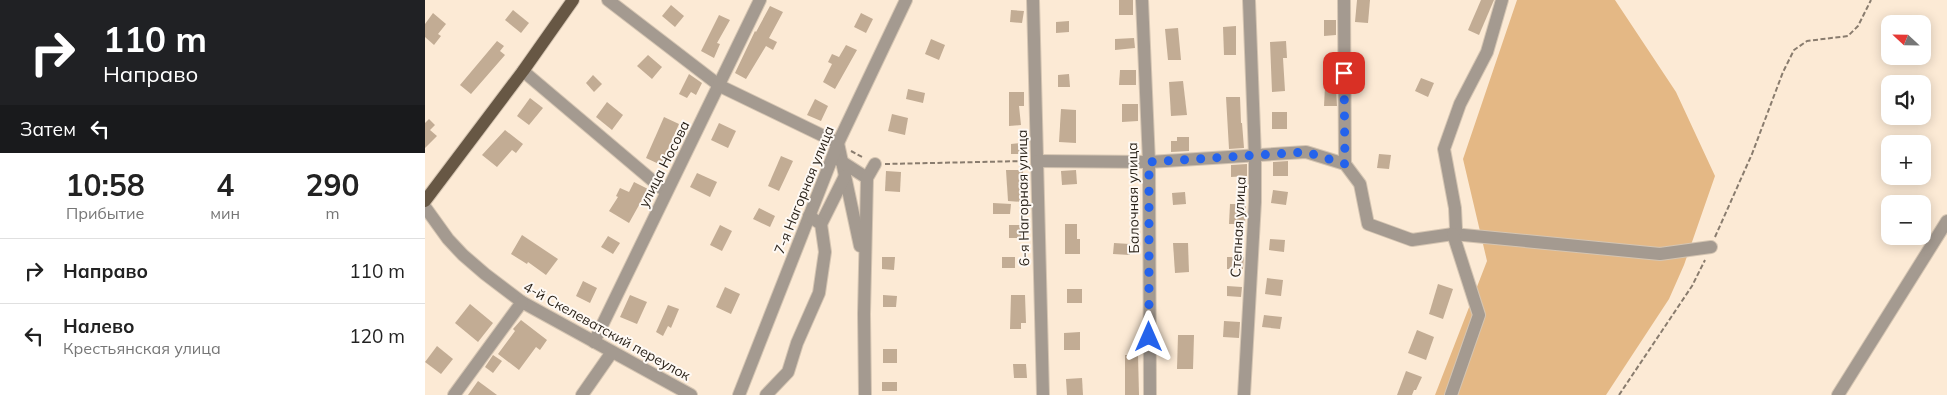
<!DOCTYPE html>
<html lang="ru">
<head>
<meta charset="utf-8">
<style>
  :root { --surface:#fff; --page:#f2f2f2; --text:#222; --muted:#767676; --line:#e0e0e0 }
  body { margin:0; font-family:Mulish,sans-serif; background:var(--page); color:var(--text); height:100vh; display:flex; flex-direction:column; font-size:19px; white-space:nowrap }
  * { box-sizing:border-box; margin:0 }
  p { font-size:16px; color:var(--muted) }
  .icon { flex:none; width:28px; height:28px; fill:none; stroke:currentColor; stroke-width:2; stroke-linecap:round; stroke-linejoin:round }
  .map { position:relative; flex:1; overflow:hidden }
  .side { display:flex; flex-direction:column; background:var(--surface); width:425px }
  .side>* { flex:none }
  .top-card { background:#202124; color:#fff; overflow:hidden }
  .needle { width:32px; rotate:292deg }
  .tools { position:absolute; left:1456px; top:15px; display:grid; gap:10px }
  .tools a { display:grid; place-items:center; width:50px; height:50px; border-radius:10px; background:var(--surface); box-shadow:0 2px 12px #0003; font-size:25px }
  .pin { position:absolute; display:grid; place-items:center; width:42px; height:42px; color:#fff; margin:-21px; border-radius:10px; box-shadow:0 2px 8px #0006 }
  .me { position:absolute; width:55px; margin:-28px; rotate:0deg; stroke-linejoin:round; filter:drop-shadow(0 0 4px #0008) }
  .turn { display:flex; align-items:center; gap:18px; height:105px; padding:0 20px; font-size:22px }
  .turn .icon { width:65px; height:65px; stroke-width:2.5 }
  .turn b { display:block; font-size:35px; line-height:42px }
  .then { display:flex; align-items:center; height:48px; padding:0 20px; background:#0003; gap:10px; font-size:19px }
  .eta { display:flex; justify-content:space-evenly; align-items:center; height:85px; text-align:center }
  .eta b { font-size:30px; font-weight:700; line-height:35px }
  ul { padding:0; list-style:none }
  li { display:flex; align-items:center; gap:15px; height:65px; padding:0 20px; border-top:1px solid var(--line) }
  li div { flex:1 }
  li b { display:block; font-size:19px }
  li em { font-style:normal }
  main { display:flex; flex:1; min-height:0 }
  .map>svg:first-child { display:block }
</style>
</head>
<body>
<main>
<section class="side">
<div class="top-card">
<div class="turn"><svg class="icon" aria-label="right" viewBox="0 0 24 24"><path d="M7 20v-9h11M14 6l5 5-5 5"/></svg><div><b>110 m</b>Направо</div></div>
<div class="then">Затем<svg class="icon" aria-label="left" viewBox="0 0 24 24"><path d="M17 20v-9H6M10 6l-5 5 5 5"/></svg></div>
</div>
<div class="eta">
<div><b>10:58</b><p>Прибытие</p></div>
<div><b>4</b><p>мин</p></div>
<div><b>290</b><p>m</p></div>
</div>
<ul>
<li><svg class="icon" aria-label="right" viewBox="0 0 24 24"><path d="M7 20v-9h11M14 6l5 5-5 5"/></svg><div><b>Направо</b></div><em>110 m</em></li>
<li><svg class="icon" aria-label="left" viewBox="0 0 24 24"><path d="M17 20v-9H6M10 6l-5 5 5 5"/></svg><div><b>Налево</b><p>Крестьянская улица</p></div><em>120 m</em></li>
</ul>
</section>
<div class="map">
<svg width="1522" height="395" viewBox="0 0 1522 395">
  <rect width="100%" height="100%" fill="#fcead5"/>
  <polygon fill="#e4b885" points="1092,0 1190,0 1251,92 1290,176 1259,265 1244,299 1181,395 1010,395 1062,261 1038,159"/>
  <g fill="#c2ac94">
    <rect x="694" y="0" width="14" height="15"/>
    <polygon points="932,0 945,0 943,23 930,22"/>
    <polygon points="1056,0 1069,0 1054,35 1043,30"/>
    <polygon points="246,5 259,16 250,27 237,16"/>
    <polygon points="345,6 358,12 344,38 352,42 348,50 341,46 321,79 310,73 330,31 331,32"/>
    <polygon points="88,10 104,23 96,33 80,20"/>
    <polygon points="586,10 599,11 597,23 585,22"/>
    <polygon points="8,13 21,24 13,34 16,36 9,45 0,37 0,24"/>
    <polygon points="436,13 448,19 441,33 429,27"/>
    <polygon points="294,15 305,20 292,43 295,44 289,58 276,51"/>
    <polygon points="899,20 911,20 911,35 899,36"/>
    <polygon points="644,21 644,32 631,33 631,22"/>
    <polygon points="811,26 811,55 799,55 798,27"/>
    <polygon points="753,28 756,60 743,60 740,29"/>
    <polygon points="709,38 710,48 690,50 690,39"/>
    <polygon points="506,39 520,45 514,60 500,54"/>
    <polygon points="72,41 79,46 75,51 80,55 46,94 35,85"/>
    <polygon points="861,41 862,58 858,58 860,91 847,92 845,42"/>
    <polygon points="421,45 432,50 410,89 398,82 407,64 403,62 407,54 414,57"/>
    <polygon points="223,55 237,67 227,79 212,66"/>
    <polygon points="695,70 711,70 711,85 694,85"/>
    <polygon points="264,74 277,83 271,95 266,92 262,98 254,94"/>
    <polygon points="644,74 645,87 633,87 633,75"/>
    <polygon points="168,75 177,84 169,92 161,83"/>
    <polygon points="996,78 1009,83 1003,97 990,91"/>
    <polygon points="758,81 762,115 746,116 744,82"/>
    <polygon points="900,86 911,87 912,106 899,106"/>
    <polygon points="483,89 500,93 498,103 481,99"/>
    <polygon points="584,92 599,92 599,106 594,106 596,125 584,126"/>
    <polygon points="801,97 815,97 816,123 817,123 819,148 804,149"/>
    <polygon points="105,98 118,108 104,125 92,116"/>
    <polygon points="390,99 403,106 396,121 382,115"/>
    <polygon points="182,102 198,115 187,130 171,117"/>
    <polygon points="697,104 713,104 713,121 697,122"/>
    <polygon points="636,109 651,110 651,143 634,142"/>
    <rect x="847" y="112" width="15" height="17"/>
    <polygon points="467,114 483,118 480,135 463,131"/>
    <polygon points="239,117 254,124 236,165 221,158"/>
    <polygon points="4,119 10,125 5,130 12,136 0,148 0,123"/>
    <polygon points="294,123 311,131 303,148 286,140"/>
    <polygon points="80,130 98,144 91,153 87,150 72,167 57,155"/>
    <polygon points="752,137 764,137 764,151 746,152 746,141 752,141"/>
    <polygon points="597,143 598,154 586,154 586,144"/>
    <polygon points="954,154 966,155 964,169 952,168"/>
    <polygon points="356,156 368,161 354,191 343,186"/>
    <polygon points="863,161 863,176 848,176 848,162"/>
    <polygon points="822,164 822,176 806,177 806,165"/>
    <polygon points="581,170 598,170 599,202 583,201"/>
    <polygon points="651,170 652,184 637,185 636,171"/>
    <polygon points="461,171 476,172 475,192 460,191"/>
    <polygon points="272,173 292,182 285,197 265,187"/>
    <polygon points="209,182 223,189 204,223 184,211 193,197 191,196 195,188 204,192"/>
    <polygon points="848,190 863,192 861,205 846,203"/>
    <polygon points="760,192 761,204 748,205 747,193"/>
    <polygon points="568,203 586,204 585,214 568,214"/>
    <polygon points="805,204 821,204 820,224 804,224"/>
    <polygon points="334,208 350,216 345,227 328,219"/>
    <polygon points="640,224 652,224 652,239 655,239 655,254 640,254"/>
    <polygon points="295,225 307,231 297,251 285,245"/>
    <rect x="584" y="225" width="13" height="13"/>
    <polygon points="97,235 133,259 121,275 103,262 102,264 86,254"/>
    <polygon points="183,236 195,243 188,254 176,247"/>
    <polygon points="845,239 860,240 859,252 844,250"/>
    <polygon points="689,243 705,244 705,255 688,254"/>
    <polygon points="748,243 763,243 764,272 750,273"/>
    <polygon points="457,257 470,257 469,270 457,269"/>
    <rect x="577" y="257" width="13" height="11"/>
    <polygon points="802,257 819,257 818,269 802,269"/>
    <polygon points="842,278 858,280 856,296 840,294"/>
    <polygon points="158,281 172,288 165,303 151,296"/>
    <polygon points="1013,284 1028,289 1018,319 1004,314"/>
    <polygon points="802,286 817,287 816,297 802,296"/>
    <polygon points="300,287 315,294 306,314 291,307"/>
    <rect x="642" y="289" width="15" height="14"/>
    <polygon points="205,295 222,302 212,324 195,317"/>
    <polygon points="458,295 472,296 471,307 458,307"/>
    <polygon points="586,295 600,295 601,323 596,323 596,329 585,329"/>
    <polygon points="45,304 68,323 53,342 30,323"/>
    <polygon points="243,305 254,309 246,328 243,326 238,336 231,332"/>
    <polygon points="839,315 857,317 855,329 837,327"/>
    <polygon points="96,320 122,340 115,350 111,347 94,370 73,354 90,331 88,329"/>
    <polygon points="799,321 815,322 814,338 798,337"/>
    <polygon points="992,330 1009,337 1001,360 983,353"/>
    <polygon points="655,332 655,350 639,350 639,333"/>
    <polygon points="753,335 769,335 768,369 752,369"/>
    <polygon points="12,346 28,359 16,374 0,362"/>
    <rect x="458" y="349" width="14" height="14"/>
    <polygon points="68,355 77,361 68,373 60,367"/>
    <polygon points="700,355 713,355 714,395 700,395"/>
    <polygon points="588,364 601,364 602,378 589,378"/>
    <polygon points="981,371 997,377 991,390 989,390 987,395 972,395"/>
    <polygon points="657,378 658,395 642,395 641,379"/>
    <polygon points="53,381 72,395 43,395"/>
    <rect x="457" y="382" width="15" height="9"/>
  </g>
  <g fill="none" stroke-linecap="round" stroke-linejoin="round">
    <defs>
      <g id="minor">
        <polyline points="183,0 295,86 413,143"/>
        <polyline points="608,0 618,395"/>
        <polyline points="717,0 724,162 725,395"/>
        <polyline points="919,0 920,164"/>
        <polyline points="98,71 241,192"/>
        <polyline points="413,143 435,246"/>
        <polyline points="414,160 442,178"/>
        <polyline points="612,161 724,162 881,152 920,164 935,184 943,224 987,240 1028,234 1235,254 1286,247"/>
        <polyline points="0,207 23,239 38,255 60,274 97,302 266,395"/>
        <polyline points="396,224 420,176"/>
        <polyline points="1028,234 1031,229 1030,208 1019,149 1035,104 1062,52 1077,0"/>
        <polyline points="169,342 335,0"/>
        <polyline points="29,395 97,302"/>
        <polyline points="157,395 187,352"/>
        <polyline points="314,395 413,143 481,0"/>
        <polyline points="341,395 363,372 372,343 394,293 400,252 396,224 384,216"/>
        <polyline points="440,395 439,314 442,178 450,164"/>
        <polyline points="819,395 830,202 830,156 824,0"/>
        <polyline points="1026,395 1054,315 1028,234"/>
        <polyline points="1413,395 1522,221"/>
      </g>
      <polyline id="major" points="0,201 98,71 148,0"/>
    </defs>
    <use href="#minor" stroke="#d5c5b2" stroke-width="14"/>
    <use href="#major" stroke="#d5c5b2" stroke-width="14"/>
    <g stroke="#897c6e" stroke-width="2" stroke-dasharray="5 2.5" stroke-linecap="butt">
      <polyline points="426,151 439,158"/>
      <polyline points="460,164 600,161"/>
      <polyline points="1290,237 1327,154 1358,72 1369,50 1382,41 1423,36 1433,26 1446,0"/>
      <polyline points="1194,395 1267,286 1280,260"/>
    </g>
    <use href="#minor" stroke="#a49a90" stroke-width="12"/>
    <use href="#major" stroke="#675744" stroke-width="12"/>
  </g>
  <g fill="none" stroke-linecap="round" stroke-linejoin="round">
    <polyline stroke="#2563eb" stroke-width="9" stroke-dasharray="0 16.2" points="724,337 724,162 881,152 920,164 919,73"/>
  </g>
  <g text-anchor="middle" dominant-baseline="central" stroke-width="4" stroke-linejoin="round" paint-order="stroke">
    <g font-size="14" fill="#261e15" stroke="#fef9f4">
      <text transform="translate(239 164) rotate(-63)">улица Носова</text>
      <text transform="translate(379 190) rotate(-68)">7-я Нагорная улица</text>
      <text transform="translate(598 198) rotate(-91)">6-я Нагорная улица</text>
      <text transform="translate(708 198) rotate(-91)">Балочная улица</text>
      <text transform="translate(813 227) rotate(-87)">Степная улица</text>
      <text transform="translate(182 331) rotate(29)">4-й Скелеватский переулок</text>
    </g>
  </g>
</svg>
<div class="tools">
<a><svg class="needle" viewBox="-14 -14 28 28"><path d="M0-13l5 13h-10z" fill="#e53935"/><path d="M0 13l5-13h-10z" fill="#767676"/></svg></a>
<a><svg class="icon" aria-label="sound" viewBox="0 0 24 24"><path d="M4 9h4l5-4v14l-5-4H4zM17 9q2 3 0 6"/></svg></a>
<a>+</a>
<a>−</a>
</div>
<div class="pin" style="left:919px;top:73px;background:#d93025"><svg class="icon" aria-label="arrive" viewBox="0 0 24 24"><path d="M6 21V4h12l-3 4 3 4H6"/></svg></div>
<svg class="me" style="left:724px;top:337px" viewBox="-20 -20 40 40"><path d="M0-17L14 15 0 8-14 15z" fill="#2563eb" stroke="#fff" stroke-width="4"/></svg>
</div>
</main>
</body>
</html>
